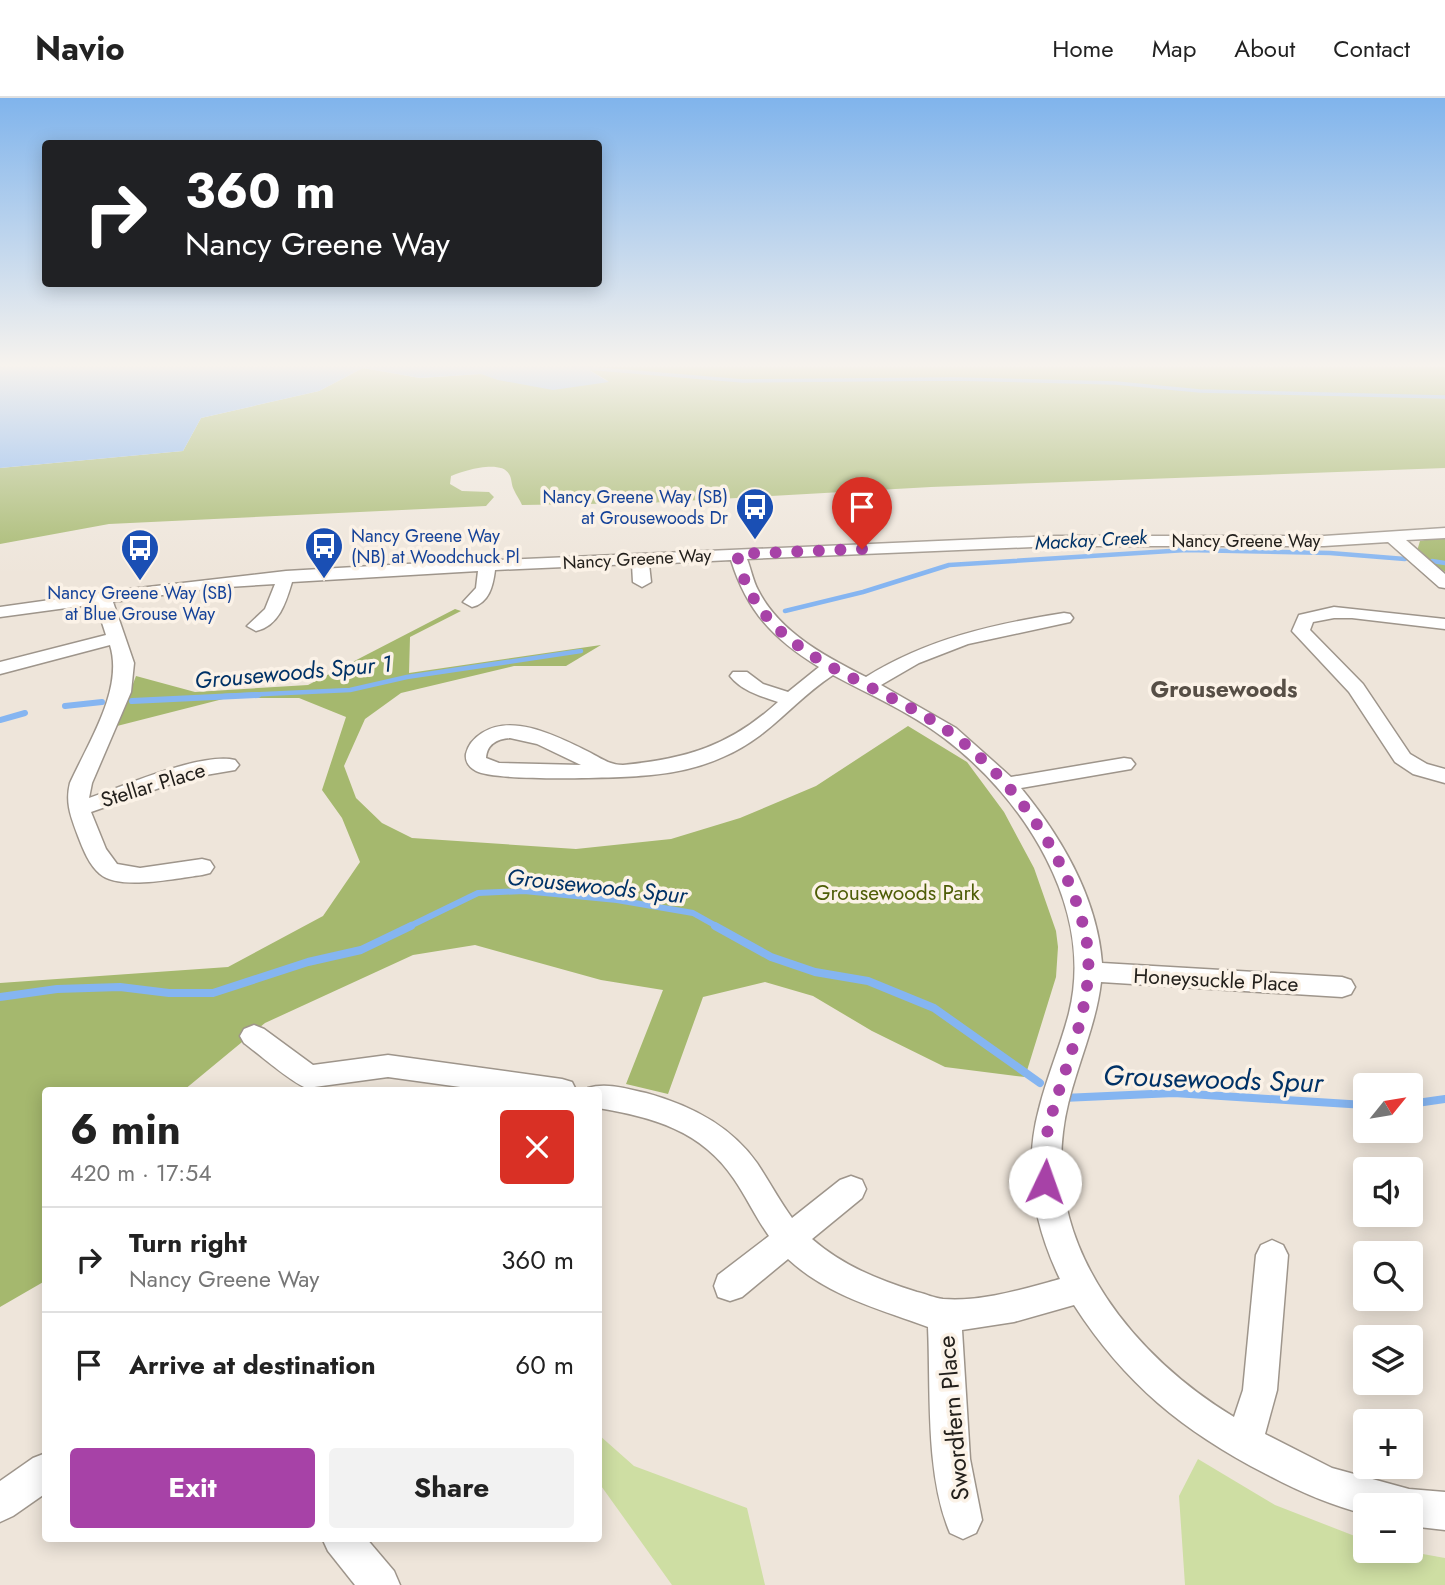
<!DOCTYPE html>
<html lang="en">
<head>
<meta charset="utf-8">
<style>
  :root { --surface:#fff; --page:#f2f2f2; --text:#222; --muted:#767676; --line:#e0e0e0; --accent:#a742a7 }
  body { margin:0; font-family:Jost,sans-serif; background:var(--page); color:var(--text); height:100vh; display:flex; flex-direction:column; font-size:26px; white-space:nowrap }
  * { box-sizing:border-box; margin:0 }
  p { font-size:23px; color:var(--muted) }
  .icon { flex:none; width:38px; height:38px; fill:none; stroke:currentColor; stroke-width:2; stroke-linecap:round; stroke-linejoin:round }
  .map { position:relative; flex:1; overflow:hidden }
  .details { position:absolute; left:42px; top:989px; width:560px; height:455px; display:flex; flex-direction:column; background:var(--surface); border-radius:7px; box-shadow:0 4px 18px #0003 }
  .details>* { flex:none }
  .hud { position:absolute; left:42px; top:42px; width:560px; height:147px; border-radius:7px; box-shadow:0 4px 18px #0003; background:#202124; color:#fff; overflow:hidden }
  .needle { width:46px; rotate:60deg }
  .controls { position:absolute; left:1353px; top:975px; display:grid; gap:14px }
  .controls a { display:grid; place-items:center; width:70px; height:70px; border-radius:7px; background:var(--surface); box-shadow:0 4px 18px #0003; font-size:35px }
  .pin { position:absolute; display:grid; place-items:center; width:60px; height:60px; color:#fff; margin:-72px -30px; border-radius:50% 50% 50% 0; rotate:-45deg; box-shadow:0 0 7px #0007 }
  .pin .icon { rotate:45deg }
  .me { position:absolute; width:77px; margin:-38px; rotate:3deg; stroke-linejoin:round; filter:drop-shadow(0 0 5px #0008) }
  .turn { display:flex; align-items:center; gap:24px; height:147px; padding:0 28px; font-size:32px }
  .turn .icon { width:91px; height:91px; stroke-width:2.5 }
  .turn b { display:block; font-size:49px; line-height:60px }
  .round { display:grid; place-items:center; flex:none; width:74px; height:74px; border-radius:7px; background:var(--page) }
  .summary { display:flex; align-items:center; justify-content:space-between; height:119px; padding:0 28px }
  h1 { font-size:42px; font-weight:700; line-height:52px }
  .action { display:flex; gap:14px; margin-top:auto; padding:14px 28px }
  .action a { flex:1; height:80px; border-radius:7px; background:var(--accent); color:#fff; font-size:28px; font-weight:700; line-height:80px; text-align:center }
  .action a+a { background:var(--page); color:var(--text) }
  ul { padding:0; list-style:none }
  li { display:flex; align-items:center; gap:21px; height:105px; padding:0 28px; border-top:2px solid var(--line) }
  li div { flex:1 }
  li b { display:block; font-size:26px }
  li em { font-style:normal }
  header { display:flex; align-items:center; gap:42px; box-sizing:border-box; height:98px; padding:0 35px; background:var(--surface); border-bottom:2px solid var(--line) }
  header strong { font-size:33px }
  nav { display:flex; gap:38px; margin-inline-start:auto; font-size:24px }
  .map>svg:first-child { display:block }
</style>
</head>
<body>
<header>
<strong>Navio</strong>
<nav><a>Home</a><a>Map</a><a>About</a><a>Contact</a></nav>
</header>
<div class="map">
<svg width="1445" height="1487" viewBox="0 0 1445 1487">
  <rect width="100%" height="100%" fill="#eee5da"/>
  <g fill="#cedea3">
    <polygon points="599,1337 634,1368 747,1410 765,1487 672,1487 599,1385"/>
    <polygon points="1198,1361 1275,1407 1365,1442 1365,1452 1406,1453 1445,1460 1445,1487 1185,1487 1179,1398"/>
  </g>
  <g fill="#a5b86e">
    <path d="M 584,269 L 1445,269 L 1445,370 L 931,389 L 646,405 L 522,407 C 520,402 516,397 514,392 C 511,387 512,380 509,376 C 501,361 462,373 451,378 L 450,386 L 462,393 L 489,394 L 494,399 L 486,408 L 109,426 L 0,446 L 0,370 L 183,353 L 201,320 L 319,293 L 363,270 L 420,280 L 481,276 L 608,283 Z"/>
    <polygon points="1445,438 1445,474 1417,453 1420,443"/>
    <polygon points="455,511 461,513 410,539 409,575 601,547 566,568 514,568 401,595 365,621 344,668 356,700 382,725 412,740 576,751 671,741 740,720 816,688 908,628 967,664 1004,714 1034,770 1056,833 1058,849 1056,879 1025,979 945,969 872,933 813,898 765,884 703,899 668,996 626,986 663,892 601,882 475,847 413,857 265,925 184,992 46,992 45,1183 0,1209 0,885 228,869 323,818 360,764 342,720 322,692 346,619 299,600 227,600 117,628 136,578 195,594 308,587"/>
  </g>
  <polygon fill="#85b5f1" points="0,269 584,269 609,284 553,292 498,282 481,276 420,280 363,270 319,293 201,320 183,353 0,370"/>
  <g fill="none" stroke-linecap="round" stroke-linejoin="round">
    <polyline stroke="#85b5f1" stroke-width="3.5" points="574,269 743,283 954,281 1116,285 1200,293 1445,299"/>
    <g stroke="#85b5f1" stroke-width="4.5">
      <polyline points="1432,463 1445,465"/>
      <polyline points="785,513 863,494 949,467 1186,452 1330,455 1405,461"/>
      <polyline points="224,598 350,592 407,579 581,553"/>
    </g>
    <g stroke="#85b5f1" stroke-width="6">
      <polyline points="132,603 258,597"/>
      <polyline points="65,608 102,604"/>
      <polyline points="0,622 25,615"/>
      <polyline points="408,829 478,795 524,793 617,802 693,815 718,829"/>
    </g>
    <g stroke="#85b5f1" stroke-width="8">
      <polyline points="715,828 771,859 815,874 868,883 934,910 1040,985"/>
      <polyline points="0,899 57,891 120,889 169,895 213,895 308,864 361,852 411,828"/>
      <polyline points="1063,1000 1174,995 1365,1007"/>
      <polyline points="1410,1006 1445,1001"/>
    </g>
    <defs>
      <g id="minor">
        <path d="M 1445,430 L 1445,440 L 1406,442 L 1445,476 L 1445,490 L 1439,489 L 1388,444 L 1324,448 L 1055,448 L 747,461 C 751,471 753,483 758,492 C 779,534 826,559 866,579 C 927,541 994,526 1064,515 L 1070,516 L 1073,520 L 1070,524 L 968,546 L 919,565 L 881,587 L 956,630 L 1011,679 L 1124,660 L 1131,661 L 1135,666 L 1131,671 L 1021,690 C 1062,740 1097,800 1102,865 L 1342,879 L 1351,882 L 1355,889 L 1351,896 L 1342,899 L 1101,884 C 1095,936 1069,982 1063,1034 C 1048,1154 1136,1260 1234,1319 L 1243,1292 L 1256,1157 L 1261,1147 L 1272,1142 L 1283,1147 L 1288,1157 L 1277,1292 L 1265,1336 L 1332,1370 L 1409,1391 L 1445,1394 L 1445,1432 L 1410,1428 L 1410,1407 L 1365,1407 L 1365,1416 C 1329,1407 1298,1393 1266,1376 C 1183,1333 1125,1286 1074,1207 L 1014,1224 L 962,1232 L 970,1361 L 982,1422 L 976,1435 L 963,1441 L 950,1435 C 925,1376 931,1293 928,1229 C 879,1211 828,1198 788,1161 L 742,1199 L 730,1203 L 718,1199 L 714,1188 L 718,1177 L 769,1138 C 756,1120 747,1100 734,1081 C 702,1033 653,1019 598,1010 L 598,992 L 587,992 L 588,990 C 606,984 628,991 646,995 C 690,1007 730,1027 757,1065 C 769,1083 779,1102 792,1120 L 840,1082 L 851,1078 L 862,1082 L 866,1091 L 862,1100 L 812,1141 C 843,1168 879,1182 917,1194 C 926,1196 934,1200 943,1201 C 982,1204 1023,1191 1060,1181 C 1034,1127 1023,1070 1039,1011 C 1047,978 1061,947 1069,915 C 1095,811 1025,701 944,640 C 910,614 870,597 833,577 C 792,604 771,638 723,659 C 701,669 675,675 651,677 C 623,680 496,684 476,673 C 469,669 465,664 466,656 C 468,647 474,640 482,635 C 513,615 558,639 587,653 C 599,659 609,667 623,667 C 686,661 730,648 778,604 C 760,598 742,593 730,578 L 733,574 L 747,574 L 763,586 L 788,594 L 819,569 C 773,541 747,513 731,462 L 649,466 L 651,484 L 642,489 L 633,484 L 632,466 L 495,472 C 493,488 489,505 472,509 L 463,504 L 476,490 L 478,473 L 292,484 C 286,504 279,528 256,533 L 247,528 L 265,511 L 275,486 L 212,490 L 113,504 L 134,565 L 131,594 L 92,685 L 89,700 C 124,688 201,654 235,662 L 239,667 L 235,672 L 188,680 L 91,714 L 106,751 L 117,766 L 140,770 L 202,761 L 210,763 L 214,769 L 210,775 L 202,777 C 178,780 119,793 100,776 C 89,767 83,751 78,738 C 71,719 65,705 70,685 C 88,645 124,591 110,547 L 0,576 L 0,564 L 106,537 L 96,506 L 0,519 L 0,509 L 100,495 L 107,492 L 113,493 L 286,473 L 407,466 L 1055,438 L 1324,438 ZM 510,640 L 537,646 L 581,667 L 499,665 L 486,660 C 487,646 497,641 510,640 Z"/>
        <polygon points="1334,509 1445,521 1445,531 1352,520 1334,520 1313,524 1310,532 1363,586 1410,656 1427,666 1445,671 1445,685 1413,676 1395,664 1349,594 1292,533 1299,517"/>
        <path d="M 254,927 L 264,931 L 313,967 L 388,957 L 562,981 L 572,984 L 576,992 L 482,992 L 388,979 L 307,990 C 293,986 259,956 244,945 L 240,938 L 244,931 Z"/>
        <polygon points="46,1355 46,1395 13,1418 0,1424 0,1383 33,1360"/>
        <polygon points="322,1440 366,1440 394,1473 400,1487 355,1487 328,1453"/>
      </g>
    </defs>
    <use href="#minor" stroke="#9e958b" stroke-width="3"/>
    <use href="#minor" fill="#fff" fill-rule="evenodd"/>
  </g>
  <linearGradient id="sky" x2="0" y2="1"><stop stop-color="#80b4ec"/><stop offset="0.56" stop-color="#f7f3ee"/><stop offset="1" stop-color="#f7f3ee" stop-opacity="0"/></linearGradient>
  <rect width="1445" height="477" fill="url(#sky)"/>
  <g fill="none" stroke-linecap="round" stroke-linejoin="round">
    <path stroke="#a742a7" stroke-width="12" stroke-dasharray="0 21.6" d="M 862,451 L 737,456 C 757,560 873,579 948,633 C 1012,679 1071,761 1086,840 C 1098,901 1062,972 1048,1031 C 1044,1047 1046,1067 1045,1084"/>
  </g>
  <defs>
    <symbol id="bus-pin" viewBox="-11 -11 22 30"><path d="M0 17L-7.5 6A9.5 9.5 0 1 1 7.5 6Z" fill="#1a4fb4" stroke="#fbf2e7"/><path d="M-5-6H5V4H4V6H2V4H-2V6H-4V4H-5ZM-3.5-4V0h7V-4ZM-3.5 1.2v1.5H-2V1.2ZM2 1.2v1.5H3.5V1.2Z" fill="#fff"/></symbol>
  </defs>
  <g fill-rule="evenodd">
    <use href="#bus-pin" x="733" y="387" width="44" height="60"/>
    <use href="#bus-pin" x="302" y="426" width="44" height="60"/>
    <use href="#bus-pin" x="118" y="428" width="44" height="60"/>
  </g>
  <g text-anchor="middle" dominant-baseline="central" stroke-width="7" stroke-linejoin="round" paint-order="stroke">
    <g font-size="18" fill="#164399" stroke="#fbf2e7" text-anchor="end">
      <text x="728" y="399">Nancy Greene Way (SB)<tspan x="728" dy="21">at Grousewoods Dr</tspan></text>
      <text x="351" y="438" text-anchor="start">Nancy Greene Way<tspan x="351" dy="21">(NB) at Woodchuck Pl</tspan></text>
      <text x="140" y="495" text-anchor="middle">Nancy Greene Way (SB)<tspan x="140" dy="21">at Blue Grouse Way</tspan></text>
    </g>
    <g font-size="18" fill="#23201c" stroke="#fbf2e7">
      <text x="1246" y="443">Nancy Greene Way</text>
      <text transform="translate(637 461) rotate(-3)">Nancy Greene Way</text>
    </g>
    <g font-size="19" font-style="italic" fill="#003267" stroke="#fbf2e7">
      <text transform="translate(1091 442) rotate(-3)">Mackay Creek</text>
    </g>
    <g font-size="21" fill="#23201c" stroke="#fbf2e7">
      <text transform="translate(153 687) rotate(-17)">Stellar Place</text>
      <text transform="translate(1216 882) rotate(3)">Honeysuckle Place</text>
    </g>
    <g font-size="21" fill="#4e5d07" stroke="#fbf2e7">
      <text x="897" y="795">Grousewoods Park</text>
    </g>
    <g font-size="23" font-style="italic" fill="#003267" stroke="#fbf2e7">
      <text transform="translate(293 574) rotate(-5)">Grousewoods Spur 1</text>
      <text transform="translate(597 788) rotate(6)">Grousewoods Spur</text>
    </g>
    <g font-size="23" font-weight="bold" fill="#574f46" stroke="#fbf2e7">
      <text x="1224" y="591">Grousewoods</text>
    </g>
    <g font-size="24" fill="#23201c" stroke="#fbf2e7">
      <text transform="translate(953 1320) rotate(-95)">Swordfern Place</text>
    </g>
    <g font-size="28" font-style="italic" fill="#003267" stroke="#fbf2e7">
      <text transform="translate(1213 981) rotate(2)">Grousewoods Spur</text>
    </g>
  </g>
</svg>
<div class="controls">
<a><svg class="needle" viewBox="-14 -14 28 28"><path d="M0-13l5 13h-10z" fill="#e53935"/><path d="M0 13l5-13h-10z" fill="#767676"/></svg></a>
<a><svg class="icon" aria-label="sound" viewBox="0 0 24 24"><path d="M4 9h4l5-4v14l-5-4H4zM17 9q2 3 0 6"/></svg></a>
<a><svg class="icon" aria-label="search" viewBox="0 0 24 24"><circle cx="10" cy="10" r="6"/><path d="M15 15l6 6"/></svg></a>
<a><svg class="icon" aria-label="layers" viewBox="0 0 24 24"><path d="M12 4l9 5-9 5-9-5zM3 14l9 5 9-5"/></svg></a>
<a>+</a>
<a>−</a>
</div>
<div class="pin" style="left:862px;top:451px;background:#d93025"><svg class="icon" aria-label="arrive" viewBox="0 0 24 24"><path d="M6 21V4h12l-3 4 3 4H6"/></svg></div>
<svg class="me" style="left:1045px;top:1084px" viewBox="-20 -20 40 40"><circle r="19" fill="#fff"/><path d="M0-13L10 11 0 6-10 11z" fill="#a742a7"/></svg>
<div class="hud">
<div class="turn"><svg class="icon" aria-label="right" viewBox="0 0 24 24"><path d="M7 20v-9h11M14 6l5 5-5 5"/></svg><div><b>360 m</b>Nancy Greene Way</div></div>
</div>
<section class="details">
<div class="summary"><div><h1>6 min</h1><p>420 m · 17:54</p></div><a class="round" style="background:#d93025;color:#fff"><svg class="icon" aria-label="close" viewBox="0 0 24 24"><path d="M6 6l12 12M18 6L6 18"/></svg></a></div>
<ul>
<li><svg class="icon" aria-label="right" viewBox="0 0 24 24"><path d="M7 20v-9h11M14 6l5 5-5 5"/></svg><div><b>Turn right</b><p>Nancy Greene Way</p></div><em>360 m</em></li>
<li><svg class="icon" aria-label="arrive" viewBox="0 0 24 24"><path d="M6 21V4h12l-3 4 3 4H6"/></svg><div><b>Arrive at destination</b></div><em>60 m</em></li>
</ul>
<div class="action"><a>Exit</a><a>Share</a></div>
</section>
</div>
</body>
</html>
